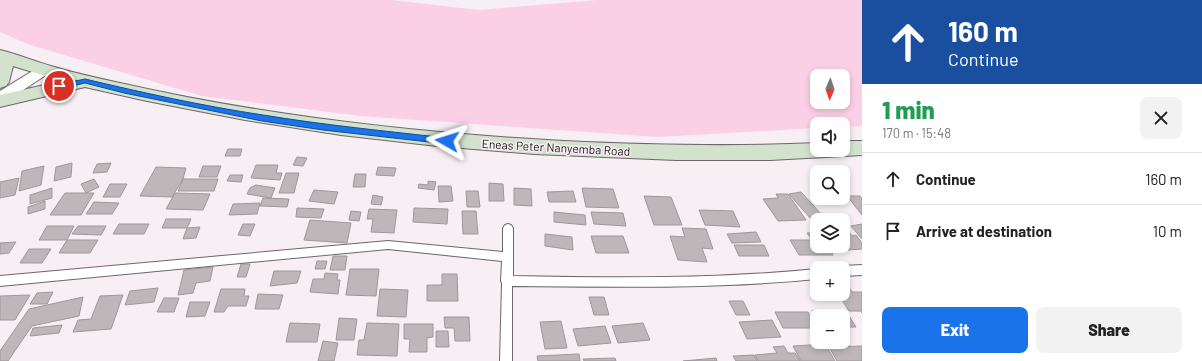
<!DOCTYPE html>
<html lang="en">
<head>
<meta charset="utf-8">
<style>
  :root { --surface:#fff; --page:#f2f2f2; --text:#222; --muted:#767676; --line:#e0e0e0; --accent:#1a73e8 }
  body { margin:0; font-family:Barlow,sans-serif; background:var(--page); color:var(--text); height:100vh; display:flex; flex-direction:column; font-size:15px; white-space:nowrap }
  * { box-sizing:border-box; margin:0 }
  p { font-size:13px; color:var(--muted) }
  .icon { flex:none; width:22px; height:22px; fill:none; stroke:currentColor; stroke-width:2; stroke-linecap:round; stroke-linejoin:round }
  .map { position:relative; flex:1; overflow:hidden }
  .details { display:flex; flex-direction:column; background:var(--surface); width:340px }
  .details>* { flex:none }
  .hud { background:#1a4fa0; color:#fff; overflow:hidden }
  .needle { width:26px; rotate:182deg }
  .controls { position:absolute; left:810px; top:69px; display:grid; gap:8px }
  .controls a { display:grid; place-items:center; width:40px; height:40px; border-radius:8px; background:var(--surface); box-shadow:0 2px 6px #0003; font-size:20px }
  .pin { position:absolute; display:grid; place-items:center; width:34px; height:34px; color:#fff; margin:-17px; border:2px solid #fff; border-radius:50%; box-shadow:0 1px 4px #0007 }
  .me { position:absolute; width:44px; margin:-22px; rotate:276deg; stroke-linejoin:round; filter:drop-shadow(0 0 3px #0008) }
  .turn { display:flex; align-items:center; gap:14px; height:84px; padding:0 20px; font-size:18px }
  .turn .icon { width:52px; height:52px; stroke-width:2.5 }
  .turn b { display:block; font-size:28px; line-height:34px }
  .round { display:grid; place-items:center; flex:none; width:42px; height:42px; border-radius:8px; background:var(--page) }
  .overview { display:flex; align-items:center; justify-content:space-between; height:68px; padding:0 20px }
  h1 { font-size:24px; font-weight:800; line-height:30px; color:#1e9e55 }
  .action { display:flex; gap:8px; margin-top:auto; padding:8px 20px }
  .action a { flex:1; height:46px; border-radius:8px; background:var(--accent); color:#fff; font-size:16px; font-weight:800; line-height:46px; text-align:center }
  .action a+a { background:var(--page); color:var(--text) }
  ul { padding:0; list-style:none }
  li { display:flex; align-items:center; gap:12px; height:52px; padding:0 20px; border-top:1px solid var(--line) }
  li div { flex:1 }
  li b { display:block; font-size:15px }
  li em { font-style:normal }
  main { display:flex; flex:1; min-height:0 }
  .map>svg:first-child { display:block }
</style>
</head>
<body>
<main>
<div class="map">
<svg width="862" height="361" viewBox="0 0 862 361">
  <rect width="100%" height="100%" fill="#f7eff3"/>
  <path fill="#fbcfe5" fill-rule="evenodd" d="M 0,0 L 392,0 L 478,10 L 598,0 L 862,0 L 862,126 L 843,127 L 843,124 L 817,124 L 817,128 L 659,137 L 360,116 L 202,96 L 27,44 L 0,32 ZM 817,76 L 843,76 L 843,102 L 817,102 Z"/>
  <g fill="#beb7ba" stroke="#9f989b">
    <polygon points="228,149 242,149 240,156 225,156"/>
    <polygon points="297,157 307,158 303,166 293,165"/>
    <polygon points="72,163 71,177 54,181 56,167"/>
    <polygon points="111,163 107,172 93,173 97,164"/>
    <polygon points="256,165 278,165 276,173 282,173 280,180 251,178"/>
    <polygon points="44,166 41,185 19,191 22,171"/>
    <polygon points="203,166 221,166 217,177 199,177"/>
    <polygon points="156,167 186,168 183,179 172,197 140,196"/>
    <polygon points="378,167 396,168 394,176 376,175"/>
    <polygon points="286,173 299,173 294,193 279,193"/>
    <polygon points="355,174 366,174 365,187 353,187"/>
    <polygon points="230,175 243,175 241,182 227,181"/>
    <polygon points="19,178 15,195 0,198 0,182"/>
    <polygon points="94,179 99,187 86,193 81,184"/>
    <polygon points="183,179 218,179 214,191 178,191"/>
    <polygon points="428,181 436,182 434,190 418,188 419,184 428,185"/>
    <polygon points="489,183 503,184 504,201 489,201"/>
    <polygon points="110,184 127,184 120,197 103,197"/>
    <polygon points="256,185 275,188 271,198 247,194 250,188"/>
    <polygon points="438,186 451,186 453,201 439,202"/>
    <polygon points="52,188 52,198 30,204 30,195"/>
    <polygon points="514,188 531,189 532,206 514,205"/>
    <polygon points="582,188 613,189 619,208 586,207"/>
    <polygon points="314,190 338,192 334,204 309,201"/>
    <polygon points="466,191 478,191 480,207 467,207"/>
    <polygon points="573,191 576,202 549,202 547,192"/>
    <polygon points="801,192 823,216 811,219 789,194"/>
    <polygon points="65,193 94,193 81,215 50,215"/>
    <polygon points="175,193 210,194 203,210 166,209"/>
    <polygon points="776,194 788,194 806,220 778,221 763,199 778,198"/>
    <polygon points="373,195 383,197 381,205 371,204"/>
    <polygon points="644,196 671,197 682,225 654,225"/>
    <polygon points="847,196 860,196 862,199 862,215"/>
    <polygon points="263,198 289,199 287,207 260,206"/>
    <polygon points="45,201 45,209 28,214 28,207"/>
    <polygon points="94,202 119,203 112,214 86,214"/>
    <polygon points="260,203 257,214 229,215 233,204"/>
    <polygon points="297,208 324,209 321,218 296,217"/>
    <polygon points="414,208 448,209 447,224 413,222"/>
    <polygon points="369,209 397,210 394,233 371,232 373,219 367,219"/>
    <polygon points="699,210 733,211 740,227 705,225"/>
    <polygon points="351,211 361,212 359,221 349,220"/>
    <polygon points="462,211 476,211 478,234 463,234"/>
    <polygon points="554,212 585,215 586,225 554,222"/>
    <polygon points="591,212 623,213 626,226 594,224"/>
    <polygon points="166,219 191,219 187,228 162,228"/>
    <polygon points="310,220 351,223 347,243 304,240"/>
    <polygon points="119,224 149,224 144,234 113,234"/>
    <polygon points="243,224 255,224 250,236 238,235"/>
    <polygon points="843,224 852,236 856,235 862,243 862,249 848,250 843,244"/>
    <polygon points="862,224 862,238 861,238 851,226"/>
    <polygon points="47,226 74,226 67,240 39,240"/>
    <polygon points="78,226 106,226 101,235 72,234"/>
    <polygon points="200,227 196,238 183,239 187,228"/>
    <polygon points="682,228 706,229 713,249 702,248 707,262 678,260 670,236 685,237"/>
    <polygon points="756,232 761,242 732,243 727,234"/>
    <polygon points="807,233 817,233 817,246 828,246 833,255 799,255 790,240 812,240"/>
    <polygon points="545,234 572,237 573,250 545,246"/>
    <polygon points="591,236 623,236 629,253 596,253"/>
    <polygon points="67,240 98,240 90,253 59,253"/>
    <polygon points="16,242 9,253 0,254 0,243"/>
    <polygon points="734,245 764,245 769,256 739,256"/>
    <polygon points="29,249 51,249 42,263 20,263"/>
    <polygon points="333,256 347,256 345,270 330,270"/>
    <polygon points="317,261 327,261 325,269 315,269"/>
    <polygon points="241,264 250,264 246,277 237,277"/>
    <polygon points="213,267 210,281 196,283 193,293 178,295 184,270"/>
    <polygon points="350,269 379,269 376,296 346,295"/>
    <polygon points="274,271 301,271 297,283 270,286"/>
    <polygon points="325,273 338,274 337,280 340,280 338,294 310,292 313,279 324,279"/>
    <polygon points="442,274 457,274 458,301 427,301 427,285 442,285"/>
    <polygon points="843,282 845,282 852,292 862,292 862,313 861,311 849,311 838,294 843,294"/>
    <polygon points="158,288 154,302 125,305 130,291"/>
    <polygon points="221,289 245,289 244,296 249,296 246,306 228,306 224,312 214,312"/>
    <polygon points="380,289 408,290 406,317 377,316"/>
    <polygon points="53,292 47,304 30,304 37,293"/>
    <polygon points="258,294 283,295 279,309 255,309"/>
    <polygon points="30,295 15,320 0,320 0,296"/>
    <polygon points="123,295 111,329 73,332 78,320 91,319 100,296"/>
    <polygon points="83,297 79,316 32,326 8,361 0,361 0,351 29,309"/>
    <polygon points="589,297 604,297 609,315 594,315"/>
    <polygon points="164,298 179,298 174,312 157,312"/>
    <polygon points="729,301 743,301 750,315 736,315"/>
    <polygon points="190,302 210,302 205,316 186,317"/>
    <polygon points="812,311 846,311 856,327 843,327 843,316 817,316 817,320"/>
    <polygon points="775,312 808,312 817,328 783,328"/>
    <polygon points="444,317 469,317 470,341 455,341 454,328 445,328"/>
    <polygon points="339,318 357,319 354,340 336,340"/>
    <polygon points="772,320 781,337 747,339 739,322"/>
    <polygon points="561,321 567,348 545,349 540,322"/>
    <polygon points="290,323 320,324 317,342 286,342"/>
    <polygon points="367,323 399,324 397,356 357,355 359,340 364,340"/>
    <polygon points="643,323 650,340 618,343 612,326"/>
    <polygon points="404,324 433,324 433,337 427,338 427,352 409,352 410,339 404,339"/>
    <polygon points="62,325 59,333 30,336 33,328"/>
    <polygon points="605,326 611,343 578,346 573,329"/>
    <polygon points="436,331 448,331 449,347 436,347"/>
    <polygon points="323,341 338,343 334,361 318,361"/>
    <polygon points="825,344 835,361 801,361 793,346"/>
    <polygon points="784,346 788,353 795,353 800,361 758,361 755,355 777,353 773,347"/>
    <polygon points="862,346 862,361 837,361 829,347"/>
    <polygon points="579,354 580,361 538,361 537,356"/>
    <polygon points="754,355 757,361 736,361 733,356"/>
    <polygon points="615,358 616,361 584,361 583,359"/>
    <polygon points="716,358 717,361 683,361"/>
  </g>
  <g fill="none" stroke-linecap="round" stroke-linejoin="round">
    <defs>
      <g id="service">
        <path d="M 508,224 L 511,225 L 513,228 L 513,276 C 614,278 716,279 817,269 L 817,279 C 716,289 614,287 512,286 L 512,361 L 500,361 L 502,283 L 501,281 L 502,261 L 388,249 L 0,286 L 0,276 L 388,241 L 503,252 L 503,228 L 505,225 Z"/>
        <polygon points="862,265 862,275 843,276 843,268 839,268 843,266"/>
      </g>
      <polygon id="minor" points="44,66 49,67 51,70 49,73 5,102 0,103 0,91 39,67"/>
      <path id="secondary" d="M 0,50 C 17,54 34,61 51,66 C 74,73 97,78 120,83 C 266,116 415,133 564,141 C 648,145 733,147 817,143 L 817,150 L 843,150 L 843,141 L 862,141 L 862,155 L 770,160 L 676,160 L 534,154 L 437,146 L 341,135 L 245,120 L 147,101 L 85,87 L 0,107 L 0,95 L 62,81 L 13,66 L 9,82 L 6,86 L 0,88 Z"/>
    </defs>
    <use href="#service" stroke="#6d666a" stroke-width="2"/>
    <use href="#minor" stroke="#6d666a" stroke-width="2"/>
    <use href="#secondary" stroke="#6d666a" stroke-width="2"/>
    <use href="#service" fill="#fff" fill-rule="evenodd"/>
    <use href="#minor" fill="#fff" fill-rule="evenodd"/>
    <use href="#secondary" fill="#d2e2cc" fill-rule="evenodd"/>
  </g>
  <path fill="#1a73e8" stroke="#114b97" d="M 85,79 C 144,93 203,106 263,115 C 324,125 385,131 447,138 L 451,141 L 447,144 L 323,130 L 262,121 L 124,93 L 85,83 L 59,89 L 55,86 L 56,85 Z"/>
  <g text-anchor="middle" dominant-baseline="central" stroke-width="3" stroke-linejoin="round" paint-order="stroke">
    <g font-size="12" fill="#1a1719" stroke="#f7eff3">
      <text transform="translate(556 147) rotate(3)">Eneas Peter Nanyemba Road</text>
    </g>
  </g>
</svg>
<div class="controls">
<a><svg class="needle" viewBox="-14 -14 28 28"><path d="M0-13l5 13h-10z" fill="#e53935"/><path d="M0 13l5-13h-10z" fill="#767676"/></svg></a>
<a><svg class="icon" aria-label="sound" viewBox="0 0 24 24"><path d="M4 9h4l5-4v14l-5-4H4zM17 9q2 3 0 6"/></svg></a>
<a><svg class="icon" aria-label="search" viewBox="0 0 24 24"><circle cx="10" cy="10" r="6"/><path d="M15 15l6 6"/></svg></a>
<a><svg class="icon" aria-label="layers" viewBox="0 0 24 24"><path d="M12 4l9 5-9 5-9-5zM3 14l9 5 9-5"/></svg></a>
<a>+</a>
<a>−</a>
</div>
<div class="pin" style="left:59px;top:86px;background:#d93025"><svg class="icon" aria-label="arrive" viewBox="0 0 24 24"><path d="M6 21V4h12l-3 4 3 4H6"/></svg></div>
<svg class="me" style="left:447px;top:141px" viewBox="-20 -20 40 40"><path d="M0-17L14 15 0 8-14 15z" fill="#1a73e8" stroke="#fff" stroke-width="4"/></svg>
</div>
<section class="details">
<div class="hud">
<div class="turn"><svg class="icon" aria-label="ahead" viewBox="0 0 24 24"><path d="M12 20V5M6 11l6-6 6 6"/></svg><div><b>160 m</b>Continue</div></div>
</div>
<div class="overview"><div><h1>1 min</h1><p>170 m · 15:48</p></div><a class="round"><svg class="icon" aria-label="close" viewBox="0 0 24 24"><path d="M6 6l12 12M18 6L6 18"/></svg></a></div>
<ul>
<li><svg class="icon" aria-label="ahead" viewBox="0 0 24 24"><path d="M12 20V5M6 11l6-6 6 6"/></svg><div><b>Continue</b></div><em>160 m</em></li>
<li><svg class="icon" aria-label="arrive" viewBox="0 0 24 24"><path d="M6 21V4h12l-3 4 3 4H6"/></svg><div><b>Arrive at destination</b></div><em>10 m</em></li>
</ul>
<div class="action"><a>Exit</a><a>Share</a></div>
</section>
</main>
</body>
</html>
